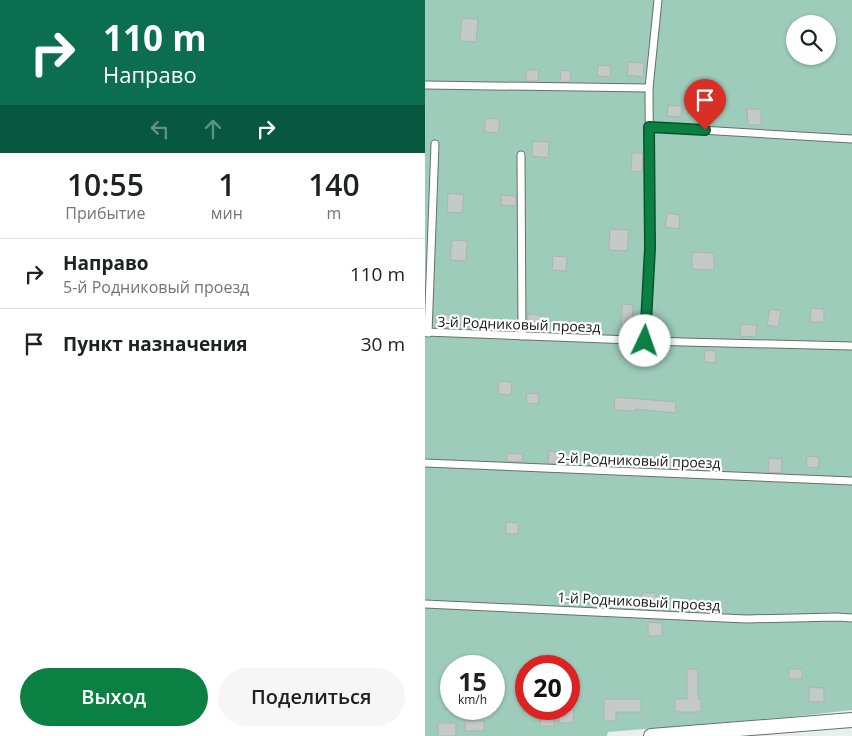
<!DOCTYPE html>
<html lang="ru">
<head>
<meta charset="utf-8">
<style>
  :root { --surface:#fff; --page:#f6f6f6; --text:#202124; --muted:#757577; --line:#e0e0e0; --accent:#0b8043 }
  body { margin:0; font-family:"Open Sans",sans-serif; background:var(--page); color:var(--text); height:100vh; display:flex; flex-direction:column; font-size:19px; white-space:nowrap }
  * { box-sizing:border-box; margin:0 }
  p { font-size:16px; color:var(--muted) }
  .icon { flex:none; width:28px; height:28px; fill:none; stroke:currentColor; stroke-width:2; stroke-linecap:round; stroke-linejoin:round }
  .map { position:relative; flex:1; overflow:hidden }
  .side { display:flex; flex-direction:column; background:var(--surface); width:425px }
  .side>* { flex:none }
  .top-card { background:#0b6e4f; color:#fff; overflow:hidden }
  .tools { position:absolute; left:361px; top:15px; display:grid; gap:10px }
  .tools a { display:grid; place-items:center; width:50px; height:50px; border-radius:50%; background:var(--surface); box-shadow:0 1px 4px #0004; font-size:25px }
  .speed { position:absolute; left:15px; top:655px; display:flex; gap:10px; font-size:25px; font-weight:700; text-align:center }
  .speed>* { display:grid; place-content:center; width:65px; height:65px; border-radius:50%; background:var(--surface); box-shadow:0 1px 4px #0004; line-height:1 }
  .speed small { font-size:12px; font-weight:400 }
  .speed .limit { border:8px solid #d22; background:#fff; color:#111 }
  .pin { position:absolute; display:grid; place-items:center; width:42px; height:42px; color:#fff; margin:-51px -21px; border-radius:50% 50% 50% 0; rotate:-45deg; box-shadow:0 0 5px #0007 }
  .pin .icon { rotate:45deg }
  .me { position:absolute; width:55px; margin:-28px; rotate:3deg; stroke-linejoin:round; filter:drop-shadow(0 0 4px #0008) }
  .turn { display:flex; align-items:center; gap:18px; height:105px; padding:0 20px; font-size:22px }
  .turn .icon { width:65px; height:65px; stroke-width:2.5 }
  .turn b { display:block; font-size:35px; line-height:42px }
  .lanes { display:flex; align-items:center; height:48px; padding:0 20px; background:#0003; justify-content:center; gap:25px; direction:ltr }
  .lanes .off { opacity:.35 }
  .eta { display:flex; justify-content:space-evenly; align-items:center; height:85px; text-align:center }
  .eta b { font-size:30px; font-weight:600; line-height:35px }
  .primary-button { display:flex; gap:10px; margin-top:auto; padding:10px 20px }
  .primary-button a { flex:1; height:58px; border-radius:30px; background:var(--accent); color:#fff; font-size:20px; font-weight:600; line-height:58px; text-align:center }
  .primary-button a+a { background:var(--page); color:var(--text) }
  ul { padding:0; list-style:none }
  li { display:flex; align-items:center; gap:15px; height:70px; padding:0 20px; border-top:1px solid var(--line) }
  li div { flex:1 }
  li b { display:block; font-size:19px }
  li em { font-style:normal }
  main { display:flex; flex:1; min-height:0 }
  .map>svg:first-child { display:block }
</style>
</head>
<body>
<main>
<section class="side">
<div class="top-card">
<div class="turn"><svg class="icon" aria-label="right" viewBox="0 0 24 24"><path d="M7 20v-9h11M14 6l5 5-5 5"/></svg><div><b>110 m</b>Направо</div></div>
<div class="lanes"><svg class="icon off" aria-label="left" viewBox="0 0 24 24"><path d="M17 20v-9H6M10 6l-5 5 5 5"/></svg><svg class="icon off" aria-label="ahead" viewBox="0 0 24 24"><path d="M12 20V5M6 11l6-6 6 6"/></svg><svg class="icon" aria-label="right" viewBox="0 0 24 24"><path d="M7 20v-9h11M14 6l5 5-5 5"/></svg></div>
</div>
<div class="eta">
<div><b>10:55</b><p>Прибытие</p></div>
<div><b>1</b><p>мин</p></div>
<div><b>140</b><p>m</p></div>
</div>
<ul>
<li><svg class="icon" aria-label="right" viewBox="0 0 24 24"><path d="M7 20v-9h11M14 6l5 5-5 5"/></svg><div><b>Направо</b><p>5-й Родниковый проезд</p></div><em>110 m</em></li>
<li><svg class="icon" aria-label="arrive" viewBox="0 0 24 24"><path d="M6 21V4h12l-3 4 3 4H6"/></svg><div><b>Пункт назначения</b></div><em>30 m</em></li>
</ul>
<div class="primary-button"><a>Выход</a><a>Поделиться</a></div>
</section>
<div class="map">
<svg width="427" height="736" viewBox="0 0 427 736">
  <rect width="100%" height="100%" fill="#e9efec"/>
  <path fill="#9eccbb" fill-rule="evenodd" d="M 0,0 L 427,0 L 427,710 L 365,717 L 183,732 L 182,736 L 0,736 ZM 370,24 L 402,24 L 402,56 L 370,56 ZM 26,666 L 69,666 L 69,709 L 26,709 ZM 101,666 L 144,666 L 144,709 L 101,709 Z"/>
  <g fill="#c4cac8" stroke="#adb3b1">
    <polygon points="37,18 53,19 51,42 35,41"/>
    <polygon points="203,62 219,63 218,77 202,75"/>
    <polygon points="173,65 186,66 185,77 172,76"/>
    <polygon points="101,70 114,70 113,81 101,81"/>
    <polygon points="136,70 146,71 145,82 135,82"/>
    <polygon points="243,105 257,106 256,117 242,116"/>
    <rect x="281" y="107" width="12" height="11"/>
    <polygon points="322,109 336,109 336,125 323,125"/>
    <polygon points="61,118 75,119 73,133 59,132"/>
    <polygon points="108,141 124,142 123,158 107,156"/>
    <polygon points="207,153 218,153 217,172 206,171"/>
    <polygon points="23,193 39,195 37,213 22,212"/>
    <polygon points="76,195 91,196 91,206 76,205"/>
    <polygon points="242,213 255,215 254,229 240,227"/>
    <polygon points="185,229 204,230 202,251 184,250"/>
    <polygon points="27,240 42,241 41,261 25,260"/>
    <polygon points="267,252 289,253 289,270 267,269"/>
    <polygon points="128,256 142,257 141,271 127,270"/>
    <polygon points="197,304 208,305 207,326 196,325"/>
    <polygon points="386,308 399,309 399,322 385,322"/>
    <polygon points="345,309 356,311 353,327 342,325"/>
    <polygon points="16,314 32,315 31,328 15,327"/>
    <polygon points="103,314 116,315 116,331 102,330"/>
    <polygon points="77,320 90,321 89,330 76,330"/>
    <polygon points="316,324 332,325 331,337 315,336"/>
    <polygon points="280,350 291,351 290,363 279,362"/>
    <polygon points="74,381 87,382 86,395 73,394"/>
    <polygon points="102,393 114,394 113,404 101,403"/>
    <polygon points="190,397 251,402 251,413 210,409 210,411 189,410"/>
    <polygon points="124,451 134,452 133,463 123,463"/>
    <polygon points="82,453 98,454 97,462 82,461"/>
    <polygon points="382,456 394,457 393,468 381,467"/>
    <polygon points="344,458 357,459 356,473 343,472"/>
    <polygon points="81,522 93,523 93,534 81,534"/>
    <polygon points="217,593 231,593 231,607 216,606"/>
    <polygon points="223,622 237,623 237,636 223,636"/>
    <polygon points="262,669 273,669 273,699 276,699 276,712 250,712 250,699 262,699"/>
    <rect x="364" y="669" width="13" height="10"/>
    <polygon points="384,687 399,688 399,702 384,702"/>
    <polygon points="179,699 216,699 216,712 191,712 191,721 179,721"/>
    <polygon points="134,710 149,710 148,723 134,723"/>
    <rect x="115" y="714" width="14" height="12"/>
    <rect x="40" y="721" width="19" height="10"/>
    <rect x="13" y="723" width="18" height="13"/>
  </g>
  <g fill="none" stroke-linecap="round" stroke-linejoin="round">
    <defs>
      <g id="lane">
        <polyline points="0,85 224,88"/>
        <polyline points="224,127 427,139"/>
        <polyline points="96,155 97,336"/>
        <polyline points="0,332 258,342 427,346"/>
        <polyline points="3,333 10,144"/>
        <polyline points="220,341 225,249 224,88 233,0"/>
        <polyline points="0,463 427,481"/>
        <polyline points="0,604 321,619 412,617 427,618"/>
      </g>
      <polyline id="street" points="226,736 427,720"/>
    </defs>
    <use href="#lane" stroke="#696e6c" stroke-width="9"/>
    <use href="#street" stroke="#696e6c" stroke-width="16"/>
    <use href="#lane" stroke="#fff" stroke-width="7"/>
    <use href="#street" stroke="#fff" stroke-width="14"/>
  </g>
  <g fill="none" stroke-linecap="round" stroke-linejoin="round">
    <defs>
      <polyline id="route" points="220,341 225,248 224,127 280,130"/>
    </defs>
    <use href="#route" stroke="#07532c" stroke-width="12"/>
    <use href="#route" stroke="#0b8043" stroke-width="9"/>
  </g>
  <g text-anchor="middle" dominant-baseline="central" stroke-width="4.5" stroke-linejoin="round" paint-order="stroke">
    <g font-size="14" fill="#141615" stroke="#fff">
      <text transform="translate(94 324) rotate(2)">3-й Родниковый проезд</text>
      <text transform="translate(214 460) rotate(2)">2-й Родниковый проезд</text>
      <text transform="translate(214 601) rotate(3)">1-й Родниковый проезд</text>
    </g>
  </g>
</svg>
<div class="tools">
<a><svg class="icon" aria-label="search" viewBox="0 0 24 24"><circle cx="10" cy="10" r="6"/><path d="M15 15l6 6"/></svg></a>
</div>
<div class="speed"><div>15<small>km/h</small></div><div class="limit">20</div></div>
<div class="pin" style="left:280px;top:130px;background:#d93025"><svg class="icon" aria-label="arrive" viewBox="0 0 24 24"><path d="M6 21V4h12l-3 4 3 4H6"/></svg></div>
<svg class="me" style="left:220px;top:341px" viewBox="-20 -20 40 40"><circle r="19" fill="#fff"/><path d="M0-13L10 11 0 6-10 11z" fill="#0b8043"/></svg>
</div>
</main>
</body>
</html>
